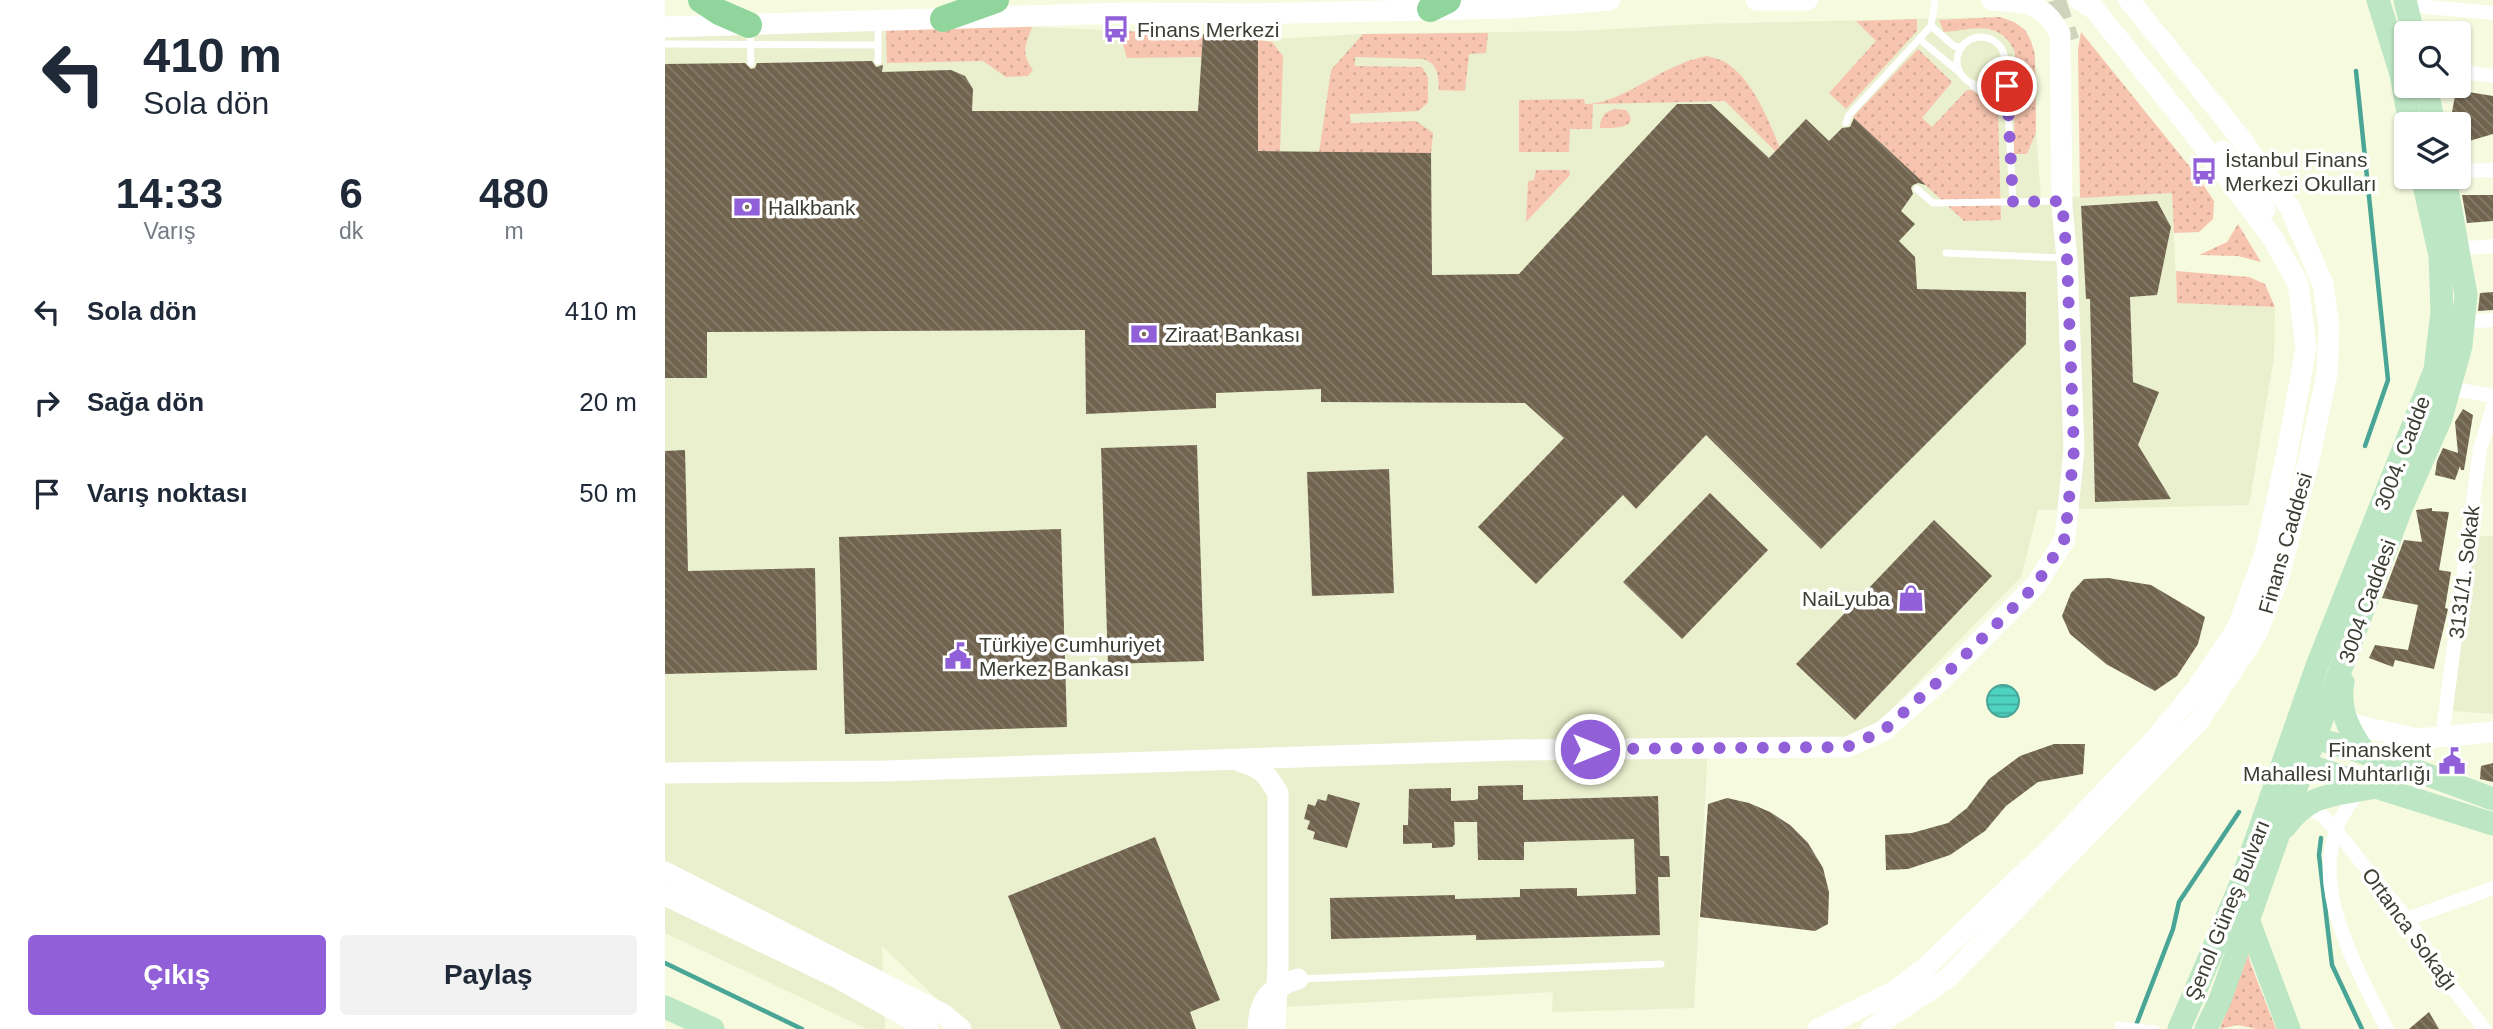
<!DOCTYPE html>
<html lang="tr">
<head>
<meta charset="utf-8">
<style>
  :root { --surface:#fff; --page:#f2f2f3; --text:#1f2937; --muted:#747a83; --accent:#915fd8 }
  body { margin:0; font-family:Helvetica,sans-serif; background:var(--page); color:var(--text); height:100vh; display:flex; flex-direction:column; font-size:26px; white-space:nowrap }
  * { box-sizing:border-box; margin:0 }
  p { font-size:23px; color:var(--muted) }
  .icon { flex:none; width:38px; height:38px; fill:none; stroke:currentColor; stroke-width:2; stroke-linecap:round; stroke-linejoin:round }
  .map { position:relative; flex:1; overflow:hidden }
  .side { display:flex; flex-direction:column; background:var(--surface); width:665px }
  .side>* { flex:none }
  .banner { background:#fff; color:var(--text); overflow:hidden }
  .buttons { position:absolute; left:1729px; top:21px; display:grid; gap:14px }
  .buttons a { display:grid; place-items:center; width:77px; height:77px; border-radius:7px; background:var(--surface); box-shadow:0 2px 5px #0004; font-size:35px }
  .pin { position:absolute; display:grid; place-items:center; width:60px; height:60px; color:#fff; margin:-30px; border:4px solid #fff; border-radius:50%; box-shadow:0 2px 7px #0007 }
  .me { position:absolute; width:77px; margin:-38px; rotate:90deg; stroke-linejoin:round; filter:drop-shadow(0 0 5px #0008) }
  .turn { display:flex; align-items:center; gap:24px; height:147px; padding:0 28px; font-size:32px }
  .turn .icon { width:91px; height:91px; stroke-width:2.5 }
  .turn b { display:block; font-size:49px; line-height:60px }
  .eta { display:flex; justify-content:space-evenly; align-items:center; height:119px; text-align:center }
  .eta b { font-size:42px; font-weight:800; line-height:49px }
  .cta { display:flex; gap:14px; margin-top:auto; padding:14px 28px }
  .cta a { flex:1; height:80px; border-radius:7px; background:var(--accent); color:#fff; font-size:28px; font-weight:800; line-height:80px; text-align:center }
  .cta a+a { background:var(--page); color:var(--text) }
  ul { padding:0; list-style:none }
  li { display:flex; align-items:center; gap:21px; height:91px; padding:0 28px }
  li div { flex:1 }
  li b { display:block; font-size:26px }
  li em { font-style:normal }
  main { display:flex; flex:1; min-height:0 }
  .map>svg:first-child { display:block }
</style>
</head>
<body>
<main>
<section class="side">
<div class="banner">
<div class="turn"><svg class="icon" aria-label="left" viewBox="0 0 24 24"><path d="M17 20v-9H6M10 6l-5 5 5 5"/></svg><div><b>410 m</b>Sola dön</div></div>
</div>
<div class="eta">
<div><b>14:33</b><p>Varış</p></div>
<div><b>6</b><p>dk</p></div>
<div><b>480</b><p>m</p></div>
</div>
<ul>
<li><svg class="icon" aria-label="left" viewBox="0 0 24 24"><path d="M17 20v-9H6M10 6l-5 5 5 5"/></svg><div><b>Sola dön</b></div><em>410 m</em></li>
<li><svg class="icon" aria-label="right" viewBox="0 0 24 24"><path d="M7 20v-9h11M14 6l5 5-5 5"/></svg><div><b>Sağa dön</b></div><em>20 m</em></li>
<li><svg class="icon" aria-label="arrive" viewBox="0 0 24 24"><path d="M6 21V4h12l-3 4 3 4H6"/></svg><div><b>Varış noktası</b></div><em>50 m</em></li>
</ul>
<div class="cta"><a>Çıkış</a><a>Paylaş</a></div>
</section>
<div class="map">
<svg width="1828" height="1029" viewBox="0 0 1828 1029">
  <defs>
    <pattern id="grass-dots" width="8" height="8" patternUnits="userSpaceOnUse" patternTransform="scale(1.75)"><rect width="8" height="8" fill="#f7c5af"/><path d="M2 2h.1M6 6h.1" fill="none" stroke="#d5aa97" stroke-width="1.8" stroke-linecap="round"/></pattern>
    <pattern id="water-rules" width="6" height="5" patternUnits="userSpaceOnUse" patternTransform="scale(1.75)"><rect width="6" height="5" fill="#4ed2c1"/><path d="M0 2.5h6" fill="none" stroke="#42ac9d"/></pattern>
    <pattern id="building-back-hatch" width="6" height="6" patternUnits="userSpaceOnUse" patternTransform="scale(1.75)"><rect width="6" height="6" fill="#71644f"/><path d="M-1 5l2 2M0 0l6 6M5-1l2 2" fill="none" stroke="#867c6c"/></pattern>
  </defs>
  <rect width="100%" height="100%" fill="#f6fadf"/>
  <g fill="#eaefcd">
    <polygon points="1335,17 1349,22 1360,30 1366,41 1370,55 1371,132 1376,198 1507,193 1512,303 1610,307 1609,357 1584,505 1373,510 1356,577 1218,718 1187,739 1043,744 1029,1008 887,1012 888,992 584,1009 584,1029 303,1029 217,946 220,1029 202,1029 0,933 0,34 367,27 538,34 593,40 698,34 914,31 1035,24"/>
    <polygon points="1807,536 1828,536 1828,714 1788,711"/>
  </g>
  <g fill="url(#grass-dots)">
    <path d="M 1335,17 L 1349,22 L 1360,30 L 1366,41 L 1370,55 L 1371,132 L 1362,154 L 1349,154 L 1350,52 C 1335,19 1309,29 1279,32 L 1274,20 Z"/>
    <polygon points="1252,19 1252,31 1181,109 1164,93 1211,41 1191,21"/>
    <path d="M 367,27 C 360,46 356,53 368,70 L 363,76 L 341,77 L 318,61 L 222,63 L 221,30 Z"/>
    <polygon points="459,31 538,34 537,57 462,58 458,45"/>
    <polygon points="1416,32 1533,177 1549,201 1548,219 1534,232 1509,233 1507,193 1415,198 1413,50"/>
    <path d="M 823,33 L 821,53 L 804,54 L 800,91 L 774,90 C 773,76 774,64 758,59 L 690,57 L 690,66 L 757,67 L 763,77 L 763,102 L 754,111 L 685,114 L 686,123 L 751,121 L 768,133 L 766,153 L 654,153 L 666,70 L 698,34 Z"/>
    <polygon points="593,40 607,42 618,56 615,152 593,151"/>
    <polygon points="1253,49 1287,82 1257,118 1267,127 1302,90 1307,90 1333,111 1336,220 1299,221 1188,117"/>
    <path d="M 1042,56 C 1049,58 1058,60 1063,64 C 1089,82 1104,122 1116,150 L 1111,152 L 1060,101 L 928,104 L 927,129 L 905,129 L 904,152 L 854,152 L 854,100 L 919,99 L 920,104 C 953,104 986,75 1016,64 C 1024,60 1034,58 1042,56 Z"/>
    <path d="M 950,109 L 961,110 C 977,129 947,128 935,128 C 936,117 938,113 950,109 Z"/>
    <polygon points="871,170 904,170 905,175 861,222 863,181 869,180"/>
    <polygon points="1573,224 1596,262 1573,256 1534,255 1562,242"/>
    <polygon points="1511,271 1584,277 1600,284 1610,307 1512,303"/>
    <polygon points="1583,953 1585,962 1611,1029 1592,1029 1572,1025 1555,1029"/>
  </g>
  <circle fill="url(#water-rules)" stroke="#49a596" stroke-width="2" cx="1338" cy="701" r="16"/>
  <g fill="none" stroke-linecap="round" stroke-linejoin="round">
    <g stroke="#49a596" stroke-width="4.5">
      <polyline points="1691,71 1723,380 1700,446"/>
      <polyline points="1656,838 1654,855 1667,965 1697,1029"/>
      <polyline points="0,963 137,1029"/>
      <polyline points="1470,1028 1508,929 1514,902 1574,812"/>
    </g>
  </g>
  <g fill="url(#building-back-hatch)">
    <polygon points="538,34 593,40 593,151 766,153 767,275 854,274 1012,104 1046,104 1104,158 1141,119 1164,141 1177,128 1185,127 1189,118 1261,185 1253,183 1248,185 1246,188 1248,194 1236,211 1250,224 1234,241 1250,257 1252,289 1361,292 1361,344 1156,549 1041,435 971,509 958,495 871,584 813,527 899,438 860,403 656,402 656,389 551,393 551,408 421,414 420,330 42,332 42,378 0,378 0,64 80,63 86,69 90,68 92,63 207,61 211,67 218,65 217,72 286,70 300,76 308,89 307,111 533,111"/>
    <polygon points="1794,37 1806,39 1806,63 1794,62"/>
    <polygon points="1791,90 1828,96 1828,134 1794,144 1794,124 1788,124 1786,118"/>
    <polygon points="1797,195 1828,195 1828,221 1802,223"/>
    <polygon points="1492,201 1506,227 1492,295 1465,297 1468,382 1494,392 1473,445 1506,499 1430,502 1425,299 1421,299 1416,206"/>
    <polygon points="1828,292 1828,310 1813,311 1815,293"/>
    <polygon points="1798,409 1808,415 1799,470 1796,470 1795,466 1790,480 1770,475 1772,461 1778,448 1793,453 1790,422"/>
    <polygon points="532,445 539,661 443,664 436,448"/>
    <polygon points="20,450 23,571 150,568 152,670 0,674 0,451"/>
    <polygon points="724,469 729,593 647,596 642,472"/>
    <polygon points="1045,493 1103,550 1017,639 958,582"/>
    <polygon points="1767,508 1767,511 1784,512 1774,570 1786,572 1780,608 1783,609 1769,669 1730,660 1728,667 1704,658 1710,645 1743,650 1753,605 1717,598 1739,540 1757,542 1751,510"/>
    <polygon points="1269,520 1327,576 1190,720 1131,664"/>
    <polygon points="396,529 402,727 180,734 174,537"/>
    <polygon points="1443,578 1486,585 1540,617 1533,644 1512,676 1490,691 1441,664 1405,634 1397,616 1406,593 1419,579"/>
    <polygon points="1389,744 1420,744 1418,774 1373,782 1341,806 1320,831 1285,855 1243,869 1221,870 1220,835 1247,833 1283,823 1302,808 1324,779 1355,756"/>
    <polygon points="1828,763 1828,782 1815,779 1816,766"/>
    <polygon points="858,785 858,800 993,796 995,856 1004,856 1005,877 993,877 995,935 811,940 811,935 666,939 665,898 790,895 790,899 855,897 855,889 912,888 912,896 971,894 969,839 859,842 859,860 813,860 812,822 789,822 790,844 787,847 767,848 767,843 738,844 738,825 743,825 744,789 786,788 786,801 809,800 813,799 813,786"/>
    <polygon points="663,794 695,803 682,848 648,839 650,832 642,829 645,821 639,819 643,804 650,806 653,799 661,801"/>
    <polygon points="1062,798 1084,803 1105,812 1125,825 1143,843 1158,868 1164,892 1163,924 1150,931 1035,917 1043,804"/>
    <polygon points="490,837 555,1000 525,1012 531,1029 396,1029 343,896"/>
    <polygon points="1764,1012 1774,1029 1744,1029"/>
  </g>
  <g fill="none" stroke-linecap="round" stroke-linejoin="round">
    <polyline stroke="#d1d4bd" stroke-width="21" stroke-dasharray="21 10" stroke-linecap="butt" points="1390,0 1404,41"/>
    <g stroke="#fff" stroke-width="7">
      <polyline points="1266,26 1289,46 1297,47"/>
      <polyline points="85,29 86,63"/>
      <circle cx="1316" cy="61" r="24"/>
      <polyline points="1254,39 1293,71"/>
      <polyline points="0,44 213,45"/>
      <polyline points="213,61 213,23"/>
      <polyline points="1308,86 1343,109 1341,68"/>
      <polyline points="1343,109 1348,202"/>
      <polyline points="1181,123 1184,115 1266,26 1270,0"/>
      <polyline points="1252,189 1268,203 1393,201"/>
      <polyline points="1281,253 1398,258"/>
      <polyline points="636,979 996,964"/>
      <polyline points="1453,1025 1491,1029"/>
    </g>
    <g stroke="#fff" stroke-width="14">
      <polyline points="1741,5 1828,13"/>
      <polyline points="1794,71 1828,76"/>
      <polyline points="1794,171 1828,170"/>
      <polyline points="1793,249 1828,246"/>
      <polyline points="1799,322 1828,320"/>
      <polyline points="1784,388 1828,396"/>
      <polyline points="1777,738 1815,449 1828,407"/>
      <path d="M 1696,790 C 1628,863 1686,955 1722,1029"/>
      <polyline points="1637,811 1646,810 1656,814 1670,829 1742,919 1782,981 1820,1029"/>
      <polyline points="1742,919 1828,888"/>
    </g>
    <g stroke="#fff" stroke-width="21">
      <polyline points="1091,0 1142,0"/>
      <polyline points="0,27 461,13 585,14 845,8 945,0"/>
      <polyline points="1558,151 1585,185 1600,210"/>
      <polyline points="1679,717 1690,725 1753,739 1828,732"/>
      <path d="M 574,761 C 596,767 601,773 613,793 L 613,967 L 610,1029"/>
      <path d="M 0,773 L 220,771 L 847,750 L 1182,747 L 1218,731 L 1277,679 L 1371,585 L 1400,539 L 1409,450 L 1402,259 L 1397,207 L 1395,34 C 1379,2 1359,2 1327,0"/>
      <polyline points="0,872 278,1014 296,1029"/>
      <polyline points="0,895 173,978 263,1029"/>
      <path d="M 593,1029 C 594,998 605,988 633,979"/>
      <polyline points="1153,1029 1228,992 1260,968 1388,846 1491,738 1530,691 1572,629 1600,554 1622,453 1641,348 1633,283 1607,237 1510,109 1429,9 1414,0"/>
      <polyline points="1206,1029 1283,978 1533,722 1591,635 1614,577 1643,464 1662,374 1664,326 1658,284 1625,208 1577,140 1464,0"/>
    </g>
    <g stroke="#bce6c4" stroke-width="23">
      <polyline points="1713,0 1736,74 1745,124"/>
      <polyline points="1740,0 1748,33"/>
      <polyline points="1761,86 1769,124"/>
      <path d="M 1678,682 C 1673,710 1684,731 1700,753"/>
      <path d="M 1640,748 L 1650,738 C 1710,755 1769,777 1828,799"/>
      <polyline points="1635,751 1641,765 1828,824"/>
      <path d="M 1620,827 C 1645,793 1668,795 1706,788"/>
      <polyline points="1584,922 1624,1029"/>
      <polyline points="0,1007 48,1029"/>
      <polyline points="1514,1029 1573,891 1652,666 1770,370 1777,312 1775,255 1757,177"/>
      <polyline points="1541,1029 1555,1000 1612,839 1737,506 1776,418 1796,346 1801,295 1780,177"/>
    </g>
    <g stroke="#90d69c" stroke-width="26">
      <polyline points="36,0 54,12 84,25"/>
      <polyline points="765,9 783,0"/>
      <polyline points="278,19 331,0"/>
    </g>
  </g>
  <g fill="none" stroke-linecap="round" stroke-linejoin="round">
    <polyline stroke="#915fd8" stroke-width="12" stroke-dasharray="0 21.6" points="925,749 1182,747 1218,731 1277,678 1371,585 1400,538 1409,450 1402,259 1397,201 1348,202 1342,86"/>
  </g>
  <defs>
    <symbol id="bus-bare" viewBox="-9 -9 18 18"><path d="M-5-6H5V4H4V6H2V4H-2V6H-4V4H-5ZM-3.5-4V0h7V-4ZM-3.5 1.2v1.5H-2V1.2ZM2 1.2v1.5H3.5V1.2Z" fill="#915fd8" stroke="#fff" stroke-width="2.5" paint-order="stroke"/></symbol>
    <symbol id="bank-bare" viewBox="-9 -9 18 18"><path d="M-6-4H6V4H-6ZM0-2.3a2.3 2.3 0 1 0 0 4.6a2.3 2.3 0 1 0 0-4.6Z" fill="#915fd8" stroke="#fff" stroke-width="2.5" paint-order="stroke"/></symbol>
    <symbol id="shop-bare" viewBox="-9 -9 18 18"><path d="M-5-2.5h2.3a2.7 3.5 0 0 1 5.4 0H5L5.5 6h-11ZM-1.5-2.5h3a1.5 2.3 0 0 0-3 0Z" fill="#915fd8" stroke="#fff" stroke-width="2.5" paint-order="stroke"/></symbol>
    <symbol id="civic-bare" viewBox="-9 -9 18 18"><path d="M-.6-6.5H3V-4.5H.6V-3L4-1V1h2V6H-6V1h2V-1L-.6-3ZM-1.2 2.5V6h2.4V2.5Z" fill="#915fd8" stroke="#fff" stroke-width="2.5" paint-order="stroke"/></symbol>
  </defs>
  <g fill-rule="evenodd">
    <use href="#bus-bare" x="432" y="10" width="38" height="38"/>
    <use href="#bus-bare" x="1520" y="152" width="38" height="38"/>
    <use href="#bank-bare" x="63" y="188" width="38" height="38"/>
    <use href="#bank-bare" x="460" y="315" width="38" height="38"/>
    <use href="#shop-bare" x="1227" y="579" width="38" height="38"/>
    <use href="#civic-bare" x="274" y="637" width="38" height="38"/>
    <use href="#civic-bare" x="1768" y="742" width="38" height="38"/>
  </g>
  <g text-anchor="middle" dominant-baseline="central" stroke-width="7" stroke-linejoin="round" paint-order="stroke">
    <g font-size="21" fill="#3c3d33" stroke="#fff" text-anchor="start">
      <text x="472" y="29">Finans Merkezi</text>
      <text x="1560" y="159">İstanbul Finans<tspan x="1560" dy="24">Merkezi Okulları</tspan></text>
      <text x="103" y="207">Halkbank</text>
      <text x="500" y="334">Ziraat Bankası</text>
      <text x="1225" y="598" text-anchor="end">NaiLyuba</text>
      <text x="314" y="644">Türkiye Cumhuriyet<tspan x="314" dy="24">Merkez Bankası</tspan></text>
      <text x="1766" y="749" text-anchor="end">Finanskent<tspan x="1766" dy="24">Mahallesi Muhtarlığı</tspan></text>
    </g>
    <g font-size="21" fill="#3c3d33" stroke="#fff">
      <text transform="translate(1737 453) rotate(-69)">3004. Cadde</text>
      <text transform="translate(1620 543) rotate(-74)">Finans Caddesi</text>
      <text transform="translate(1799 572) rotate(-83)">3131/1. Sokak</text>
      <text transform="translate(1702 601) rotate(-70)">3004 Caddesi</text>
      <text transform="translate(1562 910) rotate(-68)">Şenol Güneş Bulvarı</text>
      <text transform="translate(1745 929) rotate(54)">Ortanca Sokağı</text>
    </g>
  </g>
</svg>
<div class="buttons">
<a><svg class="icon" aria-label="search" viewBox="0 0 24 24"><circle cx="10" cy="10" r="6"/><path d="M15 15l6 6"/></svg></a>
<a><svg class="icon" aria-label="layers" viewBox="0 0 24 24"><path d="M12 4l9 5-9 5-9-5zM3 14l9 5 9-5"/></svg></a>
</div>
<div class="pin" style="left:1342px;top:86px;background:#d93025"><svg class="icon" aria-label="arrive" viewBox="0 0 24 24"><path d="M6 21V4h12l-3 4 3 4H6"/></svg></div>
<svg class="me" style="left:925px;top:749px" viewBox="-20 -20 40 40"><circle r="17" fill="#915fd8" stroke="#fff" stroke-width="3"/><path d="M0-11L8 9 0 5-8 9z" fill="#fff"/></svg>
</div>
</main>
</body>
</html>
